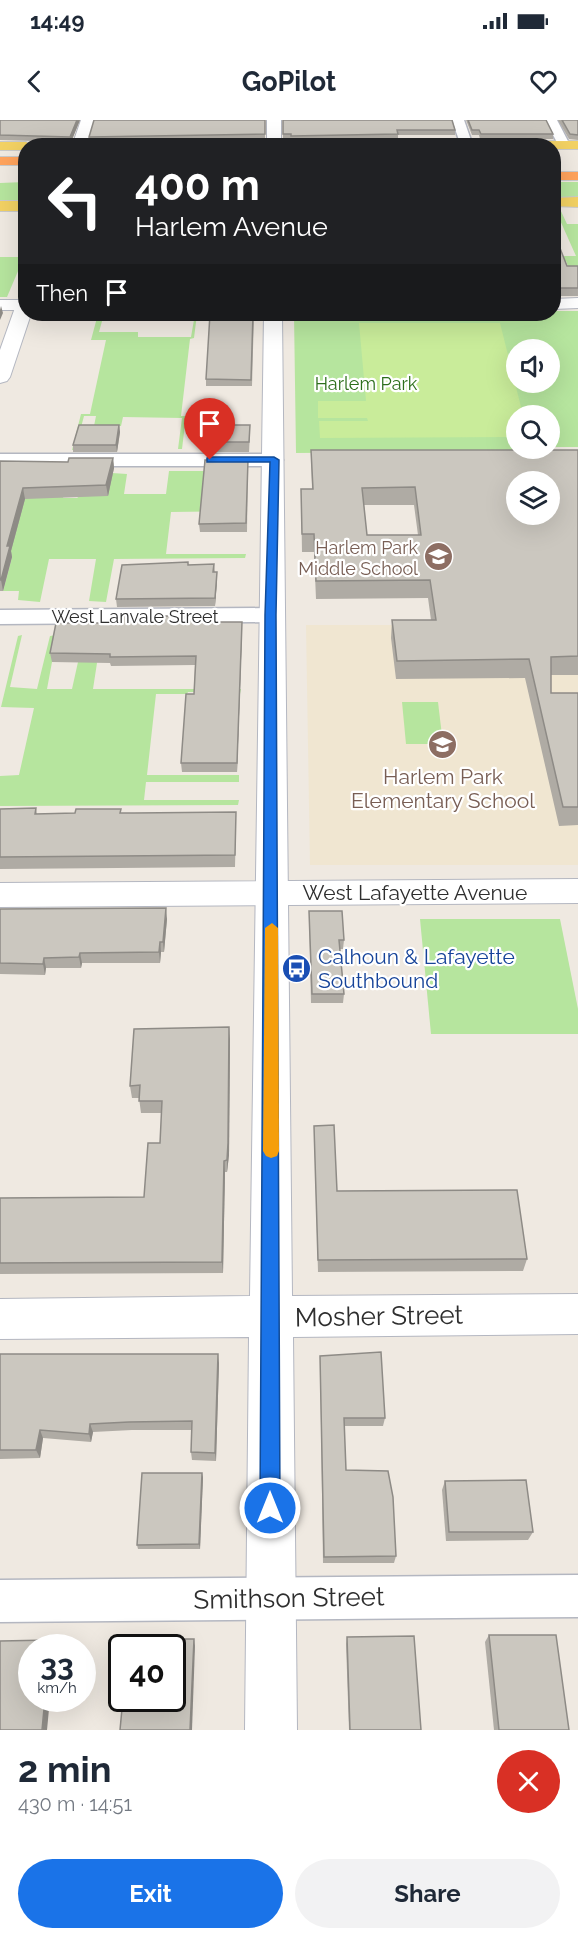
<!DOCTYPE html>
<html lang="en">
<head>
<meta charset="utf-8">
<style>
  :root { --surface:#fff; --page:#f2f2f3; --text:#1f2937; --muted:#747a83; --accent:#1a73e8 }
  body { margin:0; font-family:Raleway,sans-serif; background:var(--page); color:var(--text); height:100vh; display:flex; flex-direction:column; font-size:22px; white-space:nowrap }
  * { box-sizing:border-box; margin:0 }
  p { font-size:20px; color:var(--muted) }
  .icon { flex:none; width:33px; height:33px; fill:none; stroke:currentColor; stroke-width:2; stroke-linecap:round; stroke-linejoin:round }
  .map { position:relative; height:1610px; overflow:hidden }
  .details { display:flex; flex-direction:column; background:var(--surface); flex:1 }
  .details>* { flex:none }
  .hud { position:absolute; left:18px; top:18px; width:543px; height:183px; border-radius:24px; box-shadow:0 6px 24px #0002; background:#202124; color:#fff; overflow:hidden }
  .controls { position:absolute; left:506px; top:219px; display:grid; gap:12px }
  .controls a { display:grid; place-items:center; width:54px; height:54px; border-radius:50%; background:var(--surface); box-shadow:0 6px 24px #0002; font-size:30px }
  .speed { position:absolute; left:18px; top:1514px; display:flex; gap:12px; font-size:30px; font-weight:700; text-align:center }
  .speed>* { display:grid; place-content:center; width:78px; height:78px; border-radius:50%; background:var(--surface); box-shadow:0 6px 24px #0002; line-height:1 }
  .speed small { font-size:15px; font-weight:400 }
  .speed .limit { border:3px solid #111; border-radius:9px; background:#fff; color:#111 }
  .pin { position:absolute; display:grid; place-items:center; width:51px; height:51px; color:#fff; margin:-62px -26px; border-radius:50% 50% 50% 0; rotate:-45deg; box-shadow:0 0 6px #0007 }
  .pin .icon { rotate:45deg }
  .me { position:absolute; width:66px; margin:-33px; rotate:0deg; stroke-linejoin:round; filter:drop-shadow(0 0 4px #0008) }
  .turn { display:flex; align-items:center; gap:21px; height:126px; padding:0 18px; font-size:27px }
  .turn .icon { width:78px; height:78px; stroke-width:2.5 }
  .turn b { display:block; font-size:42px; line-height:51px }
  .then { display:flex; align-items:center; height:57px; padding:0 18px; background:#0003; gap:12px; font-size:22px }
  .round { display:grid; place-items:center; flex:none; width:63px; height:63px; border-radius:32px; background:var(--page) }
  .summary { display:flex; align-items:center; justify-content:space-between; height:102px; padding:0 18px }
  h1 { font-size:36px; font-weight:700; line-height:45px }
  .button { display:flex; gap:12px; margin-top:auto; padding:12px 18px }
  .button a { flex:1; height:69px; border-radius:36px; background:var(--accent); color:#fff; font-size:24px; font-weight:700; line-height:69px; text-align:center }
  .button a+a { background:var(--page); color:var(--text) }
  .status { display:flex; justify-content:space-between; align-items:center; height:42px; padding:0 30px; background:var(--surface); direction:ltr }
  .status svg { height:16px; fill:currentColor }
  header { display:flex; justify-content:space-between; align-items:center; height:78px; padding:0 18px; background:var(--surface); font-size:27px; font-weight:700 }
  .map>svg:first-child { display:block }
</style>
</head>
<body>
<div class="status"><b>14:49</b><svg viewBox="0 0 49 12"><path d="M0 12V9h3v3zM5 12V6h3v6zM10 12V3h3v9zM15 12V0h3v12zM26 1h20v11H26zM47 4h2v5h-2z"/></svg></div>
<header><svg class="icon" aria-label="back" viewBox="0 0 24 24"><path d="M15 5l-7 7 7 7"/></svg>GoPilot<svg class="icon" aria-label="heart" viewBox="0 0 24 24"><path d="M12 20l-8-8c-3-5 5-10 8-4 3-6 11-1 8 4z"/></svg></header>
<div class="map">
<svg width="578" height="1610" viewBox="0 0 578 1610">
  <rect width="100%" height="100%" fill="#efe9e1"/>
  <polygon fill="#f0e6d1" points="306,505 578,505 578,745 310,745"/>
  <g fill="#b6e59e" fill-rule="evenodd">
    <polygon points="25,62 25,82 0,82 0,63"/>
    <rect x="554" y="62" width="24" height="17"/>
    <polygon points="555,89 560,89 567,104 578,104 578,148 570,151 566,141 554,140 554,136 576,136"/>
    <polygon points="0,137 24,137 7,177 0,177"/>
    <path d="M 554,191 L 578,191 L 578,327 L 549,327 L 549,296 L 516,296 L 516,328 L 539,329 L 540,331 L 296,333 L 294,194 L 554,194 ZM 516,230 L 549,230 L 549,262 L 516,262 Z"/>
    <polygon points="98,194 104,194 99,212 138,212 138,217 191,217 195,194 197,194 194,218 190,219 181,296 186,296 182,329 178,329 182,298 123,297 121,306 94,306 96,296 84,296 75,330 72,330 81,294 90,294 106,220 91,220"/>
    <polygon points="169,351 207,351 247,391 171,392 166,434 246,434 245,438 114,439 106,482 89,481 96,439 49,439 40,482 18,480 19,471 3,471 12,437 0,413 32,352 68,354 63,378 77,378 112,353 127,354 124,374 166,374"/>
    <polygon points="22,515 10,567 37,569 50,516 57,515 47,569 72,569 84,515 97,543 93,569 241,569 240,574 239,572 188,572 187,574 156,574 147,655 239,655 239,662 146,662 144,680 239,680 238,685 0,686 0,656 19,655 34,588 1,587 18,516"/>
    <polygon points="402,582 438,582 443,624 406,624"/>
    <polygon points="420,799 560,799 578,889 578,914 431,914"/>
  </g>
  <polygon fill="#c9ec9a" points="359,203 500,203 523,295 516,296 516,317 320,318 319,301 368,301 367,298 318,298 318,281 366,281"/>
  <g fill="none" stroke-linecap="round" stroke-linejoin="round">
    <defs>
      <g id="minor">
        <polygon points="452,0 464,0 473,26 461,26"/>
        <polygon points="545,0 557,0 570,25 568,28 560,28"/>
        <polygon points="0,334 274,334 281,336 283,340 281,344 274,346 0,346"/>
        <polygon points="271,488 279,490 282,495 279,500 271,502 0,504 0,490"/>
        <polygon points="578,1455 578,1497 0,1502 0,1460"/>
      </g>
      <g id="tertiary">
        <rect x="267" y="0" width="14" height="26"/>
        <rect x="0" y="180" width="26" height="10"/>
        <polygon points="264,194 282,194 292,1176 578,1174 578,1214 293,1217 297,1610 245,1610 249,1217 0,1219 0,1179 250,1176"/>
      </g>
      <g id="secondary">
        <polygon points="81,0 95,0 86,26 72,26"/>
        <polygon points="26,177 26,194 31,194 10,257 7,261 0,263 0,230 17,182 20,178"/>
        <polygon points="578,178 578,188 554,189 554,179"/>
        <polygon points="578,759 578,783 0,787 0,763"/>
      </g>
      <g id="primary">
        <polygon points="578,21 578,29 554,29 554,26 328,26 335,22"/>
        <polygon points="0,22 26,22 33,26 26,26 26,30 0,30"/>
        <polygon points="578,77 578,87 554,86 554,78"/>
        <rect x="0" y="81" width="26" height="10"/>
      </g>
      <g id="motorway">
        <rect x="0" y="37" width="26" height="8"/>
        <rect x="554" y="52" width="24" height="8"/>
      </g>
    </defs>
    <use href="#minor" stroke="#b4b7c1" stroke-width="3"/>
    <use href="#tertiary" stroke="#b4b7c1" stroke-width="2"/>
    <use href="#secondary" stroke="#b4b7c1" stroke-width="2"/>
    <use href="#primary" stroke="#c9c9c9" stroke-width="2"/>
    <use href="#motorway" stroke="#c9c9c9" stroke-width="2"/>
    <use href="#minor" fill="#fff" fill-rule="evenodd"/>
    <use href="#tertiary" fill="#fff" fill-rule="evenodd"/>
    <use href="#secondary" fill="#fff" fill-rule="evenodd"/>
    <use href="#primary" fill="#f2d163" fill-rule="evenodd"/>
    <use href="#motorway" fill="#ffa35c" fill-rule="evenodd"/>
  </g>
  <g fill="#afaba4" fill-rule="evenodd">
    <polygon points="0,0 80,0 71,22 0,20"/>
    <polygon points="265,0 265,19 90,22 89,17"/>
    <polygon points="283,0 455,10 455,15 398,15 398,19 291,21 291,19 283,19"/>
    <polygon points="466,0 546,0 553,14 553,19 480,19 479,15 472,15"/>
    <polygon points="558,0 578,0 578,20 569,19"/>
    <polygon points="554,113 567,146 578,146 578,176 554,176"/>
    <polygon points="254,194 252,266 206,266 206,259"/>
    <polygon points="119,305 120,312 117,332 73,332 73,325"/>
    <polygon points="250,314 249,332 206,332 206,322"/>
    <path d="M 311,330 L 578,330 L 578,555 L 551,555 L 551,573 L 578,573 L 578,705 L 559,706 L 525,558 L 396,559 L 391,518 L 392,500 L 431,500 L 428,478 L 316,479 L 314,432 L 302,432 L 301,369 L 312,369 ZM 364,385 L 414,385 L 418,415 L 367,415 Z"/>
    <polygon points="113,338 114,348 108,376 25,379 11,431 12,437 3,471 0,471 0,341 68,342"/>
    <polygon points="248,340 247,412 200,412 199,404"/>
    <polygon points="214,444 215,452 217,460 215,486 117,487 116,479 188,445"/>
    <polygon points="213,502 242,512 237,652 182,652 181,643 194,574 195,545 111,546 110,543 52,542 50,533"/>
    <polygon points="36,688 37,694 121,693 236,704 235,747 0,749 0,689"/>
    <polygon points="0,789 167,799 164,832 161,832 160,843 82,843 81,848 46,848 45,855 0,854"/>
    <polygon points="309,791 344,820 343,829 340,829 344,874 343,883 311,883"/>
    <polygon points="230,919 229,1035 227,1052 225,1052 223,1153 0,1154 0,1078 144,1077 160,1023 162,993 141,993 139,978 132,978 130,966"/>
    <polygon points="314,1006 337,1071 527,1139 523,1151 318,1152"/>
    <polygon points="0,1234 219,1243 216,1341 192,1340 191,1332 192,1310 132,1310 93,1312 91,1322 43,1318 40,1338 0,1339"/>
    <polygon points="320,1236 385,1298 383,1306 344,1306 346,1350 396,1436 394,1443 323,1443"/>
    <polygon points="203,1357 200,1429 138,1429 137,1425"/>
    <polygon points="445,1361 533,1412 528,1420 446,1421 442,1370"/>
    <polygon points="489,1515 569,1610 494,1610 485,1522"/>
    <polygon points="347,1517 421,1610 349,1610 346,1524"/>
  </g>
  <g fill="#8e8b86">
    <polygon points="77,0 80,0 71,22 70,17"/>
    <polygon points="1,186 3,193 0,200 0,190"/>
    <polygon points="119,305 120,312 117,332 116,325"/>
    <polygon points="113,338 114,348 108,376 106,365"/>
    <polygon points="23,368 25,379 11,431 12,437 3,471 1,460 7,426"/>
    <polygon points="217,452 217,460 215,486 215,478"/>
    <polygon points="242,502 242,512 237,652 237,643"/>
    <polygon points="166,788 167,799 164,832 163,822"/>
    <polygon points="160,822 161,832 160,843 159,832"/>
    <polygon points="80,833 82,843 81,848 79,837"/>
    <polygon points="44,838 46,848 45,855 43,844"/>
    <polygon points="229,907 230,919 229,1035 227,1052 227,1040"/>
    <polygon points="224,1041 225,1052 223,1153 222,1142"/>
    <polygon points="218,1234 219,1243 216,1341 215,1333"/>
    <polygon points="90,1304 93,1312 91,1322 89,1314"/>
    <polygon points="40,1310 43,1318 40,1338 36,1330"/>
    <polygon points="202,1353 203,1357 200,1429 199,1424"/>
    <polygon points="194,1519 195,1526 192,1610 190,1610"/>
    <polygon points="51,1520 55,1527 50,1527"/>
    <polygon points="45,1578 50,1578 47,1610 42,1610"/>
  </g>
  <g fill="#cbc7bf" stroke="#8e8b86" stroke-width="1.5" fill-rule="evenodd">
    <polygon points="0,0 77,0 70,17 0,15"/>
    <polygon points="94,0 265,0 265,14 89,17"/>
    <polygon points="283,0 452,0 455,10 397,10 398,14 291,16 291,14 283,14"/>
    <polygon points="468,0 546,0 553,14 481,14 479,10 472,10"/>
    <polygon points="562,0 578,0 578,15 570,14"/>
    <polygon points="554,113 567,146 578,146 578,168 554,168"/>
    <polygon points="210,194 253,194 251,260 206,259"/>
    <polygon points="79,305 119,305 116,325 73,325"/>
    <polygon points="207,305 250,305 249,322 206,322"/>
    <path d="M 311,330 L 578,330 L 578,536 L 551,537 L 551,573 L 578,573 L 578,687 L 563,687 L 529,539 L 397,541 L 392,500 L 436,500 L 430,460 L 316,461 L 314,414 L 302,414 L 301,369 L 313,369 ZM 516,362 L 549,362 L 549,394 L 516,394 ZM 415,367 L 421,415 L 367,415 L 362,368 Z"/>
    <polygon points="69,338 113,338 106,365 23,368 7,426 10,426 1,460 0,460 0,341 68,342"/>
    <polygon points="205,340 248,340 246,403 199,404"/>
    <polygon points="188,442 188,445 214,444 213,452 217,452 215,478 116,479 122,445"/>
    <polygon points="114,496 213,496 213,502 242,502 237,643 181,643 186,574 194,574 196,536 110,537 110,534 50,533 56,503 114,503"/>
    <polygon points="36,688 35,694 75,693 76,689 121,689 120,693 134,693 236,692 235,735 0,737 0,689"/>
    <polygon points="166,788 163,822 160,822 159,832 80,833 79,837 44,838 43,844 0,843 0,789"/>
    <polygon points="309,791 342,791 344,820 339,820 344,874 312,874"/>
    <polygon points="229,907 228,1023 227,1040 224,1041 222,1142 0,1143 0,1078 144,1077 148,1023 160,1023 162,981 139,981 140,965 130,966 134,909"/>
    <polygon points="334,1005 337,1071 517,1070 527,1139 318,1140 314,1006"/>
    <polygon points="381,1232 385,1298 344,1298 346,1350 388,1351 393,1377 396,1436 324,1437 320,1236"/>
    <polygon points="0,1234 218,1234 215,1333 191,1332 192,1301 129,1302 90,1304 89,1314 40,1310 36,1330 0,1330"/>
    <polygon points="142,1353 202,1353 199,1424 137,1425"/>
    <polygon points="526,1360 533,1412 449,1412 445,1361"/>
    <polygon points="489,1515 556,1515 569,1610 499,1610"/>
    <polygon points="414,1516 421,1610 350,1610 347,1517"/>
    <polygon points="127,1519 194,1519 190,1610 120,1610 123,1578 172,1578 172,1527 126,1527"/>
    <polygon points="51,1520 50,1527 32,1527 32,1578 45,1578 42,1610 0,1610 0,1521"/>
  </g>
  <polygon fill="#1a73e8" stroke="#114b97" stroke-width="1.5" points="210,337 274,337 279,340 276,495 280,1388 277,1395 270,1398 263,1395 260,1388 265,495 270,342 207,342 207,338"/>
  <polygon fill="#f59e0b" points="272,803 278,808 279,1031 277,1036 271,1038 266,1036 263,1031 265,808"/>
  <defs>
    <symbol id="school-disc" viewBox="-11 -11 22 22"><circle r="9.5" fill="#8d6e63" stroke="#fff"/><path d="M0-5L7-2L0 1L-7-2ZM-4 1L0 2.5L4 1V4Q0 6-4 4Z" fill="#fff"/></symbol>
    <symbol id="bus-disc" viewBox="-11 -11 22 22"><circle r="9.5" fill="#1a4fb4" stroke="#fff"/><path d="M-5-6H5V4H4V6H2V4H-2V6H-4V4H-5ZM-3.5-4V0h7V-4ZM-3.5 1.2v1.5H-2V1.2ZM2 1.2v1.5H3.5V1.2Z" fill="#fff"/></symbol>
  </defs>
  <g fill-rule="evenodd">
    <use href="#school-disc" x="422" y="420" width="33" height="33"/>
    <use href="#school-disc" x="426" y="608" width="33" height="33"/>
    <use href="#bus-disc" x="280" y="832" width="33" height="33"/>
  </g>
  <g text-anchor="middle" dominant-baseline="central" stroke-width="4.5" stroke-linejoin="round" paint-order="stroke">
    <g font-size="18" fill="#2c6e1b" stroke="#fff">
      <text x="366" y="263">Harlem Park</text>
    </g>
    <g font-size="18" fill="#785e54" stroke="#fff" text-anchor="end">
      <text x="418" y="427">Harlem Park<tspan x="418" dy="21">Middle School</tspan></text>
    </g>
    <g font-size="18" fill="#2e2e2e" stroke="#fff">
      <text x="135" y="496">West Lanvale Street</text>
    </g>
    <g font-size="21" fill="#785e54" stroke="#fff">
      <text x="443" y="656">Harlem Park<tspan x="443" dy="24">Elementary School</tspan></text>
    </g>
    <g font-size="21" fill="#2e2e2e" stroke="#fff">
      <text x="415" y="772">West Lafayette Avenue</text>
    </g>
    <g font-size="21" fill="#164399" stroke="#fff" text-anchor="start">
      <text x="318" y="836">Calhoun &amp; Lafayette<tspan x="318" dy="24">Southbound</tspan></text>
    </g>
    <g font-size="26" fill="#2e2e2e" stroke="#fff">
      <text transform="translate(379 1196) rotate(-1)">Mosher Street</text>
      <text transform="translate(289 1478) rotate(-1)">Smithson Street</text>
    </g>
  </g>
</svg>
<div class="controls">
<a><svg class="icon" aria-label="sound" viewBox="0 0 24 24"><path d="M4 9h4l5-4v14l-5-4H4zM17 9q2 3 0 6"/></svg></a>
<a><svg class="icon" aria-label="search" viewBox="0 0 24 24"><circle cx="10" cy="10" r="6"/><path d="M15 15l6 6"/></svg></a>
<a><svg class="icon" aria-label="layers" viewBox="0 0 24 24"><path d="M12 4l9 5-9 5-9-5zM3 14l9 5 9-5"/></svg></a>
</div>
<div class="speed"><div>33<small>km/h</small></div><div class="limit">40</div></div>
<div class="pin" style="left:210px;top:340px;background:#d93025"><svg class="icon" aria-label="arrive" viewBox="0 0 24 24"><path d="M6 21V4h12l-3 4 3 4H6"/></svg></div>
<svg class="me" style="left:270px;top:1388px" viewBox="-20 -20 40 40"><circle r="17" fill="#1a73e8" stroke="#fff" stroke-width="3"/><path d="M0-11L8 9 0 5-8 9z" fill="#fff"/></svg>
<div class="hud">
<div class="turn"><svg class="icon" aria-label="left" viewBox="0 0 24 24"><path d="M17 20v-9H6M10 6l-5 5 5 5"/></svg><div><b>400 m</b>Harlem Avenue</div></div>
<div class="then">Then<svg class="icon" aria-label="arrive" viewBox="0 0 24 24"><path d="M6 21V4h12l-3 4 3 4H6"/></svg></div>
</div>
</div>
<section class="details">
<div class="summary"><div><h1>2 min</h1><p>430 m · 14:51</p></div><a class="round" style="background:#d93025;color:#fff"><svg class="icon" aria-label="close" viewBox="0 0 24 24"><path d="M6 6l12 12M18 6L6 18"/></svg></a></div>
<div class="button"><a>Exit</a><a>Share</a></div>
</section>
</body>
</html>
